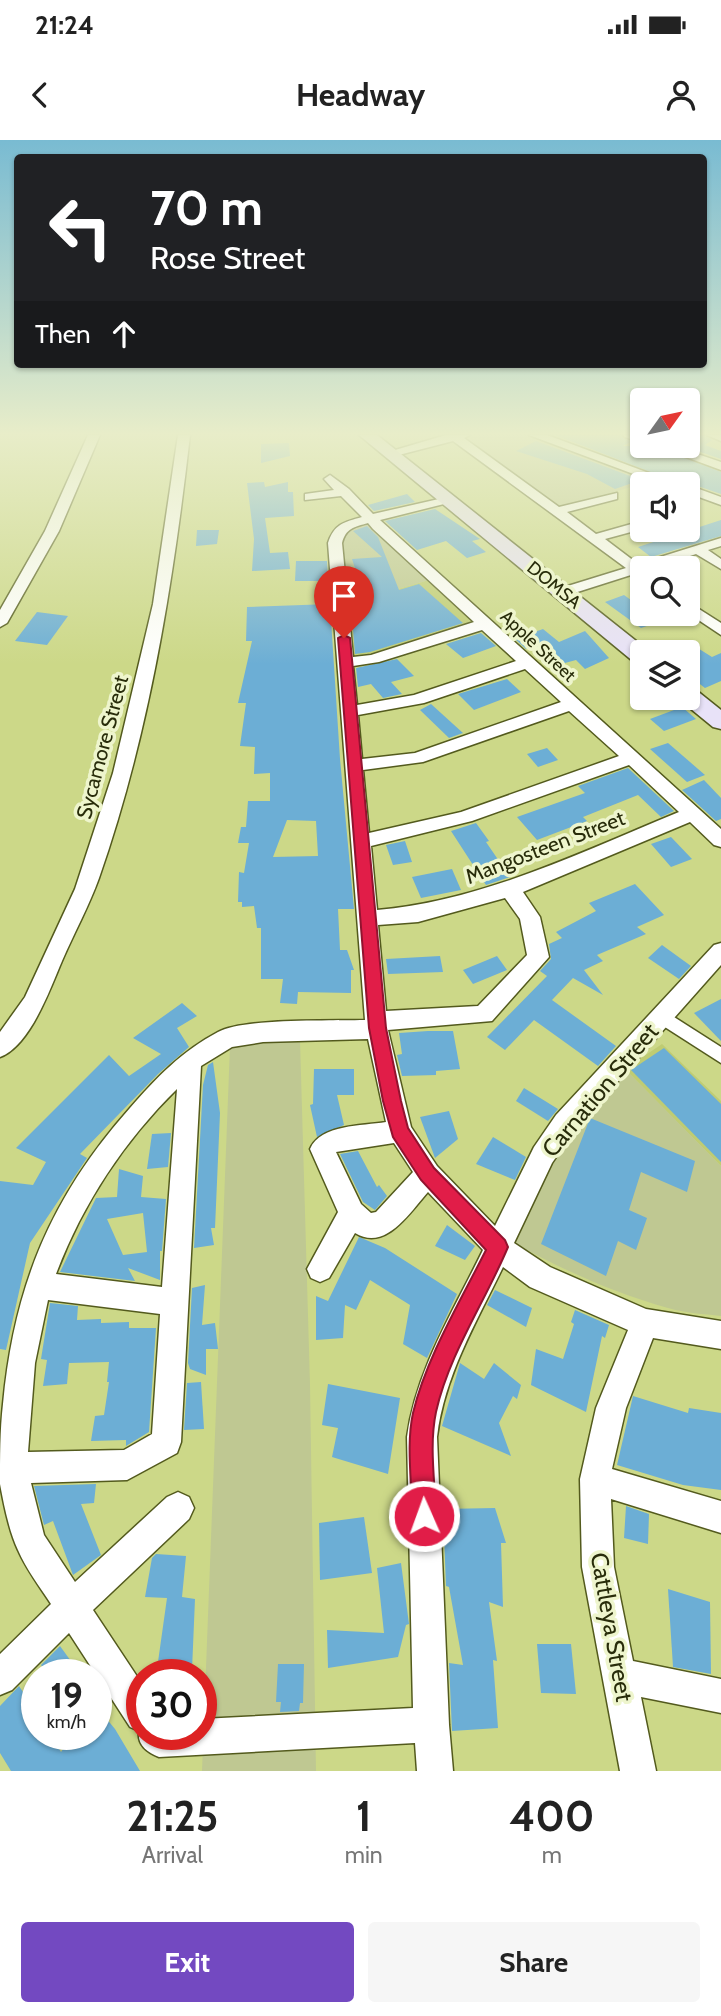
<!DOCTYPE html>
<html lang="en">
<head>
<meta charset="utf-8">
<style>
  :root { --surface:#fff; --page:#f6f6f6; --text:#222; --muted:#767676; --accent:#7349c1 }
  body { margin:0; font-family:Cabin,sans-serif; background:var(--page); color:var(--text); height:100vh; display:flex; flex-direction:column; font-size:26px; white-space:nowrap }
  * { box-sizing:border-box; margin:0 }
  p { font-size:23px; color:var(--muted) }
  .icon { flex:none; width:38px; height:38px; fill:none; stroke:currentColor; stroke-width:2; stroke-linecap:round; stroke-linejoin:round }
  .map { position:relative; height:1631px; overflow:hidden }
  .panel { display:flex; flex-direction:column; background:var(--surface); flex:1 }
  .panel>* { flex:none }
  .banner { position:absolute; left:14px; top:14px; width:693px; height:214px; border-radius:7px; box-shadow:0 2px 5px #0004; background:#202124; color:#fff; overflow:hidden }
  .needle { width:46px; rotate:57deg }
  .buttons { position:absolute; left:630px; top:248px; display:grid; gap:14px }
  .buttons a { display:grid; place-items:center; width:70px; height:70px; border-radius:7px; background:var(--surface); box-shadow:0 2px 5px #0004; font-size:35px }
  .speed { position:absolute; left:21px; top:1519px; display:flex; gap:14px; font-size:35px; font-weight:700; text-align:center }
  .speed>* { display:grid; place-content:center; width:91px; height:91px; border-radius:50%; background:var(--surface); box-shadow:0 2px 5px #0004; line-height:1 }
  .speed small { font-size:18px; font-weight:400 }
  .speed .limit { border:10px solid #d22; background:#fff; color:#111 }
  .pin { position:absolute; display:grid; place-items:center; width:60px; height:60px; color:#fff; margin:-72px -30px; border-radius:50% 50% 50% 0; rotate:-45deg; box-shadow:0 0 7px #0007 }
  .pin .icon { rotate:45deg }
  .me { position:absolute; width:77px; margin:-38px; rotate:358deg; stroke-linejoin:round; filter:drop-shadow(0 0 5px #0008) }
  .turn { display:flex; align-items:center; gap:24px; height:147px; padding:0 21px; font-size:32px }
  .turn .icon { width:91px; height:91px; stroke-width:2.5 }
  .turn b { display:block; font-size:49px; line-height:60px }
  .then { display:flex; align-items:center; height:66px; padding:0 21px; background:#0003; gap:14px; font-size:26px }
  .eta { display:flex; justify-content:space-evenly; align-items:center; height:119px; text-align:center }
  .eta b { font-size:42px; font-weight:800; line-height:49px }
  .cta { display:flex; gap:14px; margin-top:auto; padding:14px 21px }
  .cta a { flex:1; height:80px; border-radius:7px; background:var(--accent); color:#fff; font-size:28px; font-weight:800; line-height:80px; text-align:center }
  .cta a+a { background:var(--page); color:var(--text) }
  .status { display:flex; justify-content:space-between; align-items:center; height:49px; padding:0 35px; background:var(--surface); direction:ltr }
  .status svg { height:19px; fill:currentColor }
  header { display:flex; justify-content:space-between; align-items:center; height:91px; padding:0 21px; background:var(--surface); font-size:32px; font-weight:800 }
  .map>svg:first-child { display:block }
</style>
</head>
<body>
<div class="status"><b>21:24</b><svg viewBox="0 0 49 12"><path d="M0 12V9h3v3zM5 12V6h3v6zM10 12V3h3v9zM15 12V0h3v12zM26 1h20v11H26zM47 4h2v5h-2z"/></svg></div>
<header><svg class="icon" aria-label="back" viewBox="0 0 24 24"><path d="M15 5l-7 7 7 7"/></svg>Headway<svg class="icon" aria-label="person" viewBox="0 0 24 24"><circle cx="12" cy="8" r="4"/><path d="M4 21q1-7 8-7t8 7"/></svg></header>
<div class="map">
<svg width="721" height="1631" viewBox="0 0 721 1631">
  <rect width="100%" height="100%" fill="#ccd888"/>
  <g fill="#bfcc73">
    <polygon points="429,440 474,482 371,515 353,516 345,454 384,453"/>
    <polygon points="662,904 721,961 721,1026 625,929"/>
  </g>
  <g fill="#bfc892">
    <polygon points="479,295 528,295 653,341 556,368 462,299"/>
    <polygon points="369,382 429,440 384,453 345,454 340,404 344,392"/>
    <polygon points="300,900 310,1244 316,1631 202,1631 230,906"/>
    <path d="M 625,929 L 721,1026 L 721,1176 C 704,1174 685,1173 668,1168 C 614,1153 563,1130 514,1103 L 553,1021 L 588,972 Z"/>
  </g>
  <g fill="#6caed5" fill-rule="evenodd">
    <polygon points="555,295 620,295 630,302 623,306 654,306 721,332 721,354 689,343 684,345"/>
    <polygon points="688,295 705,295 712,300 705,305 721,311 721,319 683,306 688,306"/>
    <polygon points="536,301 641,340 615,349 587,334 516,311"/>
    <polygon points="289,303 290,316 261,323 261,304"/>
    <polygon points="264,342 265,347 288,342 288,352 293,352 294,376 265,378 270,413 288,412 290,429 252,431 254,399 247,343"/>
    <polygon points="407,354 415,362 374,371 368,365"/>
    <polygon points="435,369 480,399 472,401 486,412 467,418 446,401 417,410 385,381"/>
    <polygon points="721,380 721,396 651,417 638,407"/>
    <polygon points="367,386 378,397 399,450 419,444 463,483 370,512 355,514 351,465 363,464 363,458 365,458 352,419 382,417 353,391"/>
    <polygon points="197,390 219,390 217,404 196,406"/>
    <polygon points="296,421 327,421 328,441 295,441"/>
    <polygon points="624,455 642,468 642,474 651,474 661,481 641,488 605,462"/>
    <path d="M 330,464 L 340,619 L 354,769 L 338,769 L 340,810 L 347,810 L 354,830 L 351,830 L 351,853 L 298,852 L 297,864 L 280,863 L 283,839 L 261,839 L 261,788 L 257,788 L 254,766 L 242,767 L 242,762 L 238,762 L 239,732 L 244,733 L 249,703 L 238,703 L 241,687 L 246,687 L 248,661 L 270,661 L 270,633 L 254,634 L 255,607 L 240,606 L 246,563 L 238,563 L 252,501 L 246,501 L 247,467 ZM 287,680 L 316,681 L 318,716 L 273,717 Z"/>
    <polygon points="37,472 68,476 47,505 15,501"/>
    <polygon points="543,489 559,502 585,491 609,518 585,529 576,520 550,527 530,507 526,509 515,499"/>
    <polygon points="481,493 496,506 463,518 446,504"/>
    <polygon points="696,507 712,517 721,513 721,541 705,548 688,535 688,510"/>
    <polygon points="397,519 414,536 391,542 402,554 383,558 371,544 358,547 356,528"/>
    <polygon points="507,539 521,552 474,570 458,554"/>
    <polygon points="431,564 463,593 449,598 420,570"/>
    <polygon points="682,567 696,579 664,591 650,579"/>
    <polygon points="668,603 705,635 687,642 650,609"/>
    <polygon points="547,608 558,620 538,627 527,614"/>
    <polygon points="628,628 674,671 661,677 638,655 583,677 587,681 537,700 517,677 585,653 578,646"/>
    <polygon points="704,640 721,658 721,679 716,681 682,650"/>
    <polygon points="476,683 489,701 486,702 510,737 486,745 451,691"/>
    <polygon points="671,697 692,719 671,727 651,704"/>
    <polygon points="405,701 412,722 393,725 386,705"/>
    <polygon points="452,729 461,750 421,758 412,737"/>
    <polygon points="635,744 664,775 637,787 646,794 597,815 603,821 584,830 603,855 573,838 552,860 616,906 598,926 534,880 505,910 487,897 547,836 540,831 551,819 549,804 562,798 556,792 596,771 589,763"/>
    <polygon points="662,805 691,826 679,839 648,818"/>
    <polygon points="440,816 443,832 388,834 386,819"/>
    <polygon points="497,816 507,830 473,844 463,830"/>
    <polygon points="721,859 721,901 694,873"/>
    <polygon points="182,863 197,876 177,888 189,907 158,934 80,1014 87,1018 30,1103 6,1210 0,1209 0,1041 33,1045 46,1022 16,1008 109,915 129,936 161,914 133,898"/>
    <polygon points="428,891 453,891 460,929 436,931 436,935 402,936 397,915 402,914 399,893"/>
    <polygon points="664,908 721,964 721,1022 631,930"/>
    <polygon points="213,922 220,973 215,1088 211,1088 214,1105 194,1108 203,945 208,925"/>
    <polygon points="314,929 354,929 354,955 337,955 344,985 317,997 310,965 313,964"/>
    <polygon points="524,948 558,969 548,981 516,961"/>
    <polygon points="449,971 458,999 435,1018 420,977"/>
    <polygon points="590,978 695,1021 687,1052 641,1032 629,1070 647,1078 636,1110 618,1101 606,1136 541,1104"/>
    <polygon points="171,993 168,1027 147,1029 152,994"/>
    <polygon points="493,997 526,1017 515,1040 476,1024"/>
    <polygon points="358,1011 377,1047 379,1045 387,1056 375,1070 363,1062 340,1014"/>
    <path d="M 119,1029 L 143,1036 L 141,1057 L 166,1059 L 162,1111 L 160,1111 L 160,1140 L 128,1128 L 135,1141 L 60,1132 L 96,1058 L 117,1057 ZM 143,1073 L 147,1112 L 123,1115 L 107,1079 Z"/>
    <polygon points="447,1085 475,1106 465,1120 435,1106"/>
    <polygon points="359,1097 385,1108 457,1154 427,1218 403,1204 410,1165 370,1140 356,1170 345,1165 343,1198 316,1200 316,1156 328,1161"/>
    <polygon points="205,1145 202,1185 215,1183 218,1209 206,1209 206,1235 190,1229 188,1223 192,1148"/>
    <polygon points="495,1150 532,1168 526,1187 487,1165"/>
    <polygon points="50,1163 78,1166 77,1180 101,1179 101,1183 129,1182 129,1188 156,1188 149,1292 126,1306 126,1300 91,1301 95,1276 104,1275 109,1242 107,1242 109,1222 69,1223 67,1244 43,1246 47,1220 41,1219"/>
    <polygon points="575,1170 609,1185 605,1198 602,1196 586,1272 531,1245 536,1209 563,1219 574,1184 571,1182"/>
    <polygon points="460,1223 484,1239 494,1223 521,1245 517,1259 513,1256 499,1283 511,1316 442,1286"/>
    <polygon points="201,1242 204,1289 184,1290 187,1243"/>
    <polygon points="328,1244 400,1258 388,1334 332,1317 338,1288 322,1285"/>
    <polygon points="633,1256 688,1273 689,1268 721,1273 721,1350 683,1345 617,1325"/>
    <polygon points="96,1344 94,1363 81,1364 101,1415 73,1435 53,1381 44,1385 34,1346"/>
    <polygon points="626,1366 649,1374 648,1404 624,1398"/>
    <polygon points="495,1368 506,1403 501,1403 503,1467 489,1462 497,1521 493,1520 498,1588 452,1591 449,1523 463,1525 449,1447 446,1446 443,1369"/>
    <polygon points="364,1377 372,1433 320,1440 319,1383"/>
    <polygon points="156,1414 186,1416 182,1457 195,1459 192,1530 157,1529 167,1458 145,1457 152,1418"/>
    <polygon points="401,1423 409,1484 406,1485 398,1517 328,1528 327,1490 384,1493 377,1428"/>
    <polygon points="668,1449 710,1462 711,1534 673,1527"/>
    <polygon points="537,1504 571,1504 576,1554 541,1553"/>
    <polygon points="60,1506 81,1535 48,1535 41,1525"/>
    <polygon points="278,1524 304,1524 303,1563 300,1563 299,1571 280,1572 281,1562 276,1562"/>
    <polygon points="19,1546 37,1573 37,1594 50,1594 61,1612 74,1594 96,1594 96,1566 115,1589 140,1631 11,1631 0,1613 0,1566"/>
  </g>
  <g fill="none" stroke-linecap="round" stroke-linejoin="round">
    <defs>
      <polygon id="pedestrian" points="663,870 721,907 721,923 657,882 655,877 657,872"/>
      <g id="minor">
        <polygon points="88,295 100,295 59,391 7,483 0,487 0,470 45,391"/>
        <path d="M 178,295 L 190,295 C 173,445 149,595 99,738 C 89,766 74,793 62,821 C 50,849 30,906 0,917 L 0,892 L 25,857 L 75,749 L 113,633 L 153,464 Z"/>
        <polygon points="446,295 470,295 464,298 559,367 617,353 617,359 567,372 596,394 642,381 642,389 605,399 638,424 721,398 721,406 708,410 721,419 721,429 696,414 651,429 642,429 642,437 634,434 568,455 558,455 556,452 558,449 626,428 453,301 391,317 385,313"/>
        <polygon points="529,295 547,295 681,345 663,345"/>
        <polygon points="623,295 642,296 642,303 625,297"/>
        <polygon points="707,295 721,295 721,301"/>
        <polygon points="656,306 674,306 721,322 721,330"/>
        <path d="M 330,335 L 349,349 L 373,374 L 452,356 L 452,362 L 380,380 L 721,689 L 721,707 L 714,705 L 690,682 L 523,752 L 540,777 L 549,817 L 492,881 L 388,890 L 411,987 L 437,1026 L 495,1086 L 534,1007 L 556,975 L 714,805 L 721,803 L 721,825 L 574,991 L 552,1023 L 514,1103 L 550,1127 L 646,1169 L 721,1181 L 721,1209 L 653,1198 L 626,1268 L 612,1329 L 721,1361 L 721,1393 L 611,1359 L 614,1427 L 633,1521 L 721,1539 L 721,1573 L 641,1557 L 656,1631 L 620,1631 L 582,1427 L 580,1339 L 596,1268 L 628,1190 L 530,1147 L 503,1127 C 477,1181 444,1236 437,1297 L 449,1585 L 453,1631 L 417,1631 L 415,1603 L 159,1617 C 147,1612 137,1605 139,1591 L 130,1587 L 69,1493 L 12,1550 L 0,1555 L 0,1514 L 51,1464 C 40,1447 26,1429 18,1410 C 9,1391 4,1365 0,1344 C 0,1318 0,1290 3,1264 C 14,1146 51,1057 130,968 C 156,938 182,911 218,892 C 245,878 331,881 365,880 L 328,403 C 334,384 344,382 362,377 L 341,356 L 305,360 L 305,354 L 334,350 L 324,339 ZM 368,383 L 373,389 L 474,482 L 371,515 L 353,517 L 342,403 C 346,388 354,387 368,383 ZM 482,490 L 516,521 L 414,555 L 357,565 L 353,526 L 379,522 ZM 525,529 L 561,562 L 415,613 L 362,619 L 358,575 L 424,563 ZM 569,571 L 619,616 L 461,672 L 369,693 L 363,630 L 423,622 ZM 629,625 L 679,672 C 581,712 483,761 377,770 L 371,706 L 472,681 ZM 505,758 L 520,779 L 527,815 L 478,866 L 386,871 L 378,785 L 418,782 ZM 368,899 L 386,982 C 362,986 321,984 310,1009 L 338,1072 L 307,1129 L 311,1138 L 320,1142 L 329,1138 L 355,1093 C 386,1112 410,1072 428,1052 L 483,1110 C 454,1170 416,1230 407,1297 L 413,1568 L 201,1579 L 201,1594 L 142,1594 L 142,1544 L 93,1470 L 189,1379 L 194,1368 L 189,1357 L 178,1352 L 167,1357 L 75,1442 L 44,1395 L 31,1343 L 127,1340 L 177,1313 L 181,1302 L 201,926 L 232,907 L 263,902 ZM 177,949 L 162,1147 L 56,1134 C 82,1065 124,1001 177,949 ZM 394,1003 L 413,1032 L 376,1072 L 371,1073 L 361,1064 L 336,1012 ZM 48,1160 L 160,1174 L 152,1294 L 124,1310 L 28,1312 L 35,1223 Z"/>
        <polygon points="688,345 721,357 721,365 688,353"/>
        <polygon points="688,462 721,483 721,495 688,473"/>
      </g>
      <g id="secondary">
        <polygon points="359,295 377,295 650,512 642,513 642,524 634,522"/>
        <polygon points="688,548 696,550 721,570 721,589 713,587 680,560 688,558"/>
      </g>
    </defs>
    <use href="#pedestrian" stroke="#535a1d" stroke-width="3"/>
    <use href="#minor" stroke="#535a1d" stroke-width="3"/>
    <use href="#secondary" stroke="#535a1d" stroke-width="3"/>
    <use href="#pedestrian" fill="#fff" fill-rule="evenodd"/>
    <use href="#minor" fill="#fff" fill-rule="evenodd"/>
    <use href="#secondary" fill="#e8e2f8" fill-rule="evenodd"/>
  </g>
  <linearGradient id="sky" x2="0" y2="1"><stop stop-color="#79bbd2"/><stop offset="0.56" stop-color="#e8edc9"/><stop offset="1" stop-color="#e8edc9" stop-opacity="0"/></linearGradient>
  <rect width="721" height="524" fill="url(#sky)"/>
  <path fill="#e11d48" stroke="#92132f" stroke-width="2" d="M 344,495 L 350,498 L 386,888 L 401,961 L 408,988 L 434,1028 L 505,1100 L 508,1107 C 485,1162 449,1214 436,1272 C 429,1305 435,1342 436,1376 L 433,1384 L 424,1387 L 416,1384 L 412,1376 C 412,1342 406,1305 413,1273 C 426,1218 461,1160 486,1110 L 421,1040 L 393,997 L 383,961 L 369,888 L 338,498 Z"/>
  <g text-anchor="middle" dominant-baseline="central" stroke-width="7" stroke-linejoin="round" paint-order="stroke">
    <g font-size="18" fill="#282c0a" stroke="#eef5cd">
      <text transform="translate(554 445) rotate(39)">DOMSA</text>
      <text transform="translate(538 506) rotate(43)">Apple Street</text>
    </g>
    <g font-size="21" fill="#282c0a" stroke="#eef5cd">
      <text transform="translate(102 607) rotate(-75)">Sycamore Street</text>
      <text transform="translate(545 707) rotate(-21)">Mangosteen Street</text>
    </g>
    <g font-size="24" fill="#282c0a" stroke="#eef5cd">
      <text transform="translate(600 950) rotate(-50)">Carnation Street</text>
      <text transform="translate(612 1487) rotate(80)">Cattleya Street</text>
    </g>
  </g>
</svg>
<div class="buttons">
<a><svg class="needle" viewBox="-14 -14 28 28"><path d="M0-13l5 13h-10z" fill="#e53935"/><path d="M0 13l5-13h-10z" fill="#767676"/></svg></a>
<a><svg class="icon" aria-label="sound" viewBox="0 0 24 24"><path d="M4 9h4l5-4v14l-5-4H4zM17 9q2 3 0 6"/></svg></a>
<a><svg class="icon" aria-label="search" viewBox="0 0 24 24"><circle cx="10" cy="10" r="6"/><path d="M15 15l6 6"/></svg></a>
<a><svg class="icon" aria-label="layers" viewBox="0 0 24 24"><path d="M12 4l9 5-9 5-9-5zM3 14l9 5 9-5"/></svg></a>
</div>
<div class="speed"><div>19<small>km/h</small></div><div class="limit">30</div></div>
<div class="pin" style="left:344px;top:498px;background:#d93025"><svg class="icon" aria-label="arrive" viewBox="0 0 24 24"><path d="M6 21V4h12l-3 4 3 4H6"/></svg></div>
<svg class="me" style="left:424px;top:1376px" viewBox="-20 -20 40 40"><circle r="17" fill="#e11d48" stroke="#fff" stroke-width="3"/><path d="M0-11L8 9 0 5-8 9z" fill="#fff"/></svg>
<div class="banner">
<div class="turn"><svg class="icon" aria-label="left" viewBox="0 0 24 24"><path d="M17 20v-9H6M10 6l-5 5 5 5"/></svg><div><b>70 m</b>Rose Street</div></div>
<div class="then">Then<svg class="icon" aria-label="ahead" viewBox="0 0 24 24"><path d="M12 20V5M6 11l6-6 6 6"/></svg></div>
</div>
</div>
<section class="panel">
<div class="eta">
<div><b>21:25</b><p>Arrival</p></div>
<div><b>1</b><p>min</p></div>
<div><b>400</b><p>m</p></div>
</div>
<div class="cta"><a>Exit</a><a>Share</a></div>
</section>
</body>
</html>
